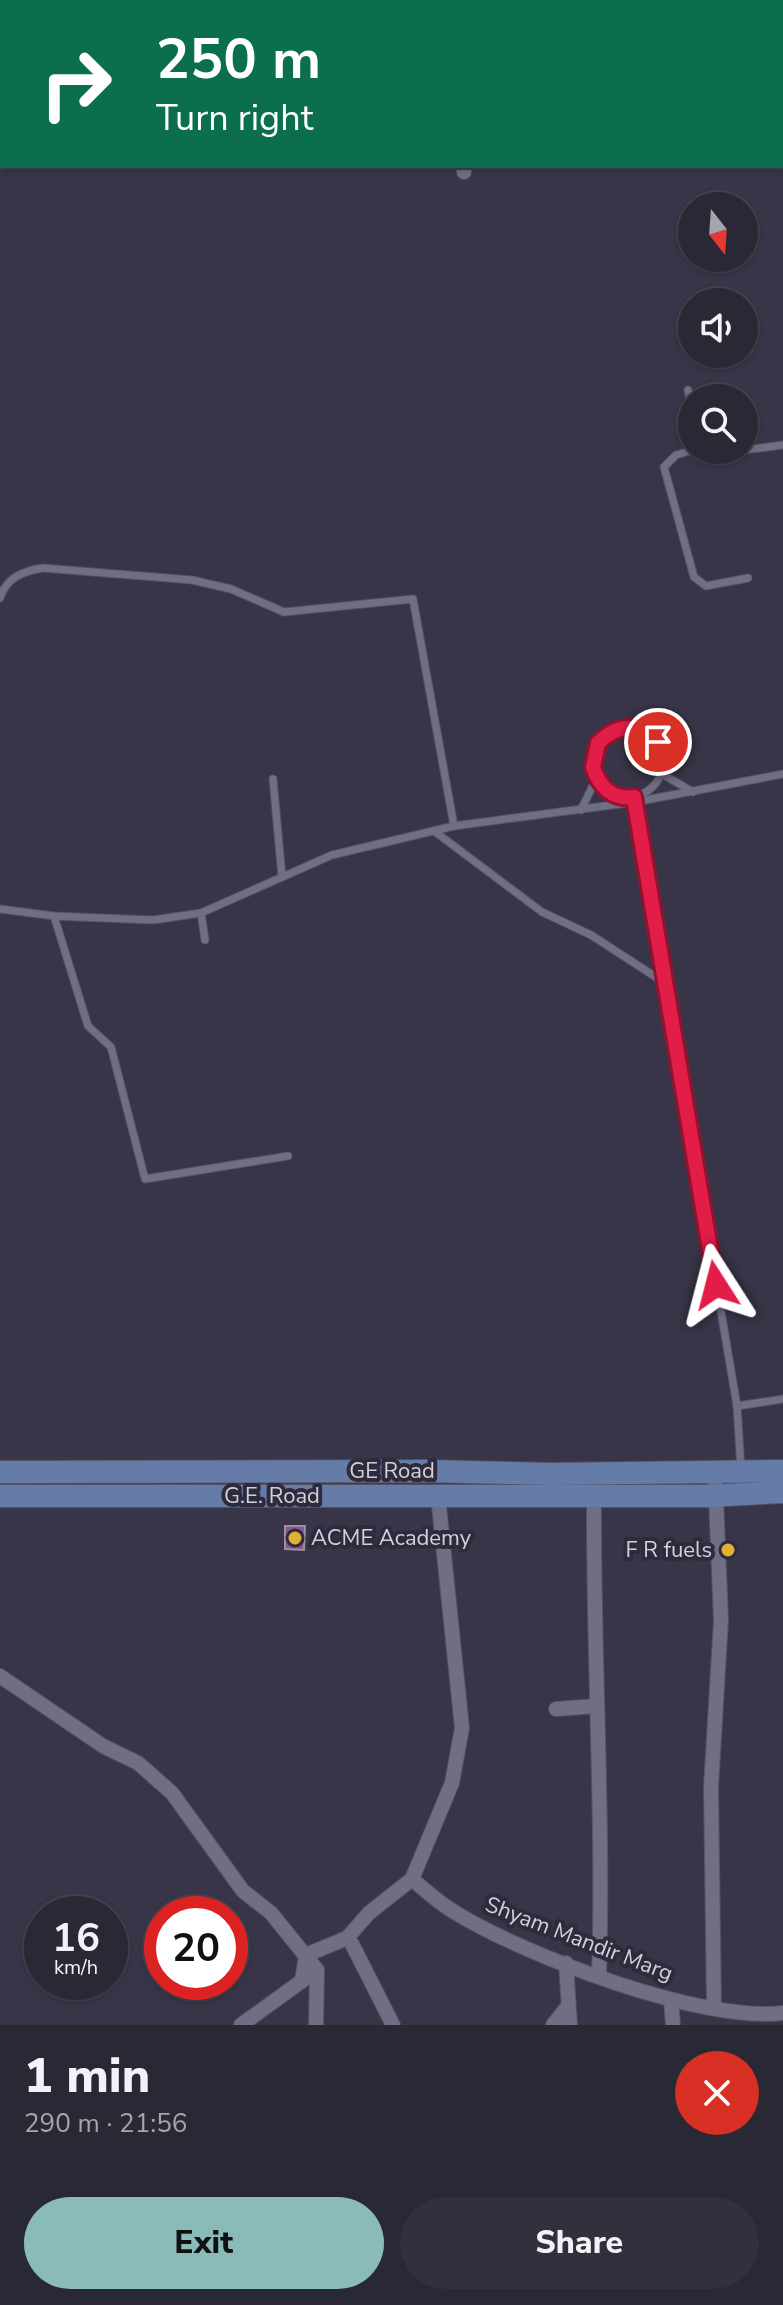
<!DOCTYPE html>
<html lang="en">
<head>
<meta charset="utf-8">
<style>
  :root { --surface:#292835; --page:#31303d; --text:#f1f3f6; --muted:#a5a6ad; --line:#454450; --accent:#8bbbb9 }
  body { margin:0; font-family:"Nunito Sans",sans-serif; background:var(--page); color:var(--text); height:100vh; display:flex; flex-direction:column; font-size:30px; white-space:nowrap }
  * { box-sizing:border-box; margin:0 }
  p { font-size:26px; color:var(--muted) }
  .icon { flex:none; width:44px; height:44px; fill:none; stroke:currentColor; stroke-width:2; stroke-linecap:round; stroke-linejoin:round }
  .map { position:relative; height:2025px; overflow:hidden }
  .panel { display:flex; flex-direction:column; background:var(--surface); flex:1 }
  .panel>* { flex:none }
  .guide { position:absolute; left:0px; top:0px; width:784px; height:168px; box-shadow:0 2px 6px #0004,0 0 0 2px var(--line); background:#0b6e4f; color:#fff; overflow:hidden }
  .needle { width:52px; rotate:163deg }
  .controls { position:absolute; left:678px; top:192px; display:grid; gap:16px }
  .controls a { display:grid; place-items:center; width:80px; height:80px; border-radius:50%; background:var(--surface); box-shadow:0 2px 6px #0004,0 0 0 2px var(--line); font-size:40px }
  .speed { position:absolute; left:24px; top:1896px; display:flex; gap:16px; font-size:40px; font-weight:700; text-align:center }
  .speed>* { display:grid; place-content:center; width:104px; height:104px; border-radius:50%; background:var(--surface); box-shadow:0 2px 6px #0004,0 0 0 2px var(--line); line-height:1 }
  .speed small { font-size:20px; font-weight:400 }
  .speed .limit { border:12px solid #d22; background:#fff; color:#111 }
  .pin { position:absolute; display:grid; place-items:center; width:68px; height:68px; color:#fff; margin:-34px; border:4px solid #fff; border-radius:50%; box-shadow:0 2px 8px #0007 }
  .me { position:absolute; width:88px; margin:-44px; rotate:351deg; stroke-linejoin:round; filter:drop-shadow(0 0 6px #0008) }
  .turn { display:flex; align-items:center; gap:28px; height:168px; padding:0 24px; font-size:36px }
  .turn .icon { width:104px; height:104px; stroke-width:2.5 }
  .turn b { display:block; font-size:56px; line-height:68px }
  .round { display:grid; place-items:center; flex:none; width:84px; height:84px; border-radius:42px; background:var(--page) }
  .overview { display:flex; align-items:center; justify-content:space-between; height:136px; padding:0 24px }
  h1 { font-size:48px; font-weight:800; line-height:60px }
  .action { display:flex; gap:16px; margin-top:auto; padding:16px 24px }
  .action a { flex:1; height:92px; border-radius:48px; background:var(--accent); color:#111; font-size:32px; font-weight:800; line-height:92px; text-align:center }
  .action a+a { background:var(--page); color:var(--text) }
  .map>svg:first-child { display:block }
</style>
</head>
<body>
<div class="map">
<svg width="783" height="2025" viewBox="0 0 783 2025">
  <rect width="100%" height="100%" fill="#373547"/>
  <polygon fill="#885691" stroke="#9c8d9f" stroke-width="2" points="285,1526 305,1526 304,1550 285,1549"/>
  <g fill="none" stroke-linecap="round" stroke-linejoin="round">
    <defs>
      <g id="service">
        <polyline points="688,390 692,409"/>
        <polyline points="693,450 676,455 664,467 694,577 706,586 748,578"/>
        <polyline points="744,450 783,445"/>
        <path d="M 0,598 C 6,578 23,571 43,568 L 192,580 L 231,589 L 284,612 L 413,599 L 454,826 L 635,802 L 783,774"/>
        <circle cx="628" cy="762" r="35"/>
        <polyline points="662,774 693,792"/>
        <polyline points="273,779 282,877"/>
        <polyline points="634,797 737,1406 741,1470"/>
        <polyline points="581,810 596,779"/>
        <polyline points="434,831 542,912 591,935 665,983"/>
        <polyline points="0,909 54,916 153,920 201,913 332,855 454,826"/>
        <polyline points="201,913 205,940"/>
        <polyline points="54,916 88,1026 111,1047 145,1179 288,1156"/>
        <polyline points="737,1406 783,1399"/>
      </g>
      <g id="minor">
        <polyline points="16,0 17,2"/>
        <polyline points="79,0 80,2"/>
        <polyline points="300,0 301,2"/>
        <polyline points="435,0 435,2"/>
        <polyline points="782,19 783,19"/>
        <polyline points="464,166 464,172"/>
        <path d="M 594,1495 C 593,1656 604,1815 599,1976"/>
        <polyline points="0,1676 103,1746 138,1763 172,1793 243,1891 271,1913 317,1970 241,2025"/>
        <polyline points="556,1709 597,1706"/>
        <path d="M 412,1879 C 426,1891 440,1904 456,1913 C 526,1956 702,2023 783,2013"/>
        <polyline points="352,1944 393,2025"/>
        <polyline points="566,1963 570,2025"/>
        <polyline points="302,1981 306,1955 347,1938 369,1913 412,1879 452,1783 462,1728 438,1496"/>
        <polyline points="671,2000 673,2025"/>
        <polyline points="714,2008 711,1787 721,1620 715,1473"/>
        <polyline points="316,2025 317,1970"/>
        <polyline points="553,2025 568,2006"/>
      </g>
      <g id="tertiary">
        <polyline points="96,2 101,0"/>
        <polyline points="128,2 133,0"/>
        <polyline points="0,44 2,44"/>
        <polyline points="0,59 2,58"/>
      </g>
      <g id="primary">
        <polyline points="0,1472 425,1471 553,1474 783,1471"/>
        <polyline points="0,1496 707,1496 783,1492"/>
      </g>
    </defs>
    <use href="#service" stroke="#545262" stroke-width="9"/>
    <use href="#minor" stroke="#545262" stroke-width="16"/>
    <use href="#tertiary" stroke="#545262" stroke-width="20"/>
    <use href="#primary" stroke="#545262" stroke-width="24"/>
    <use href="#service" stroke="#706e82" stroke-width="7"/>
    <use href="#minor" stroke="#706e82" stroke-width="14"/>
    <use href="#tertiary" stroke="#706e82" stroke-width="18"/>
    <use href="#primary" stroke="#657ba8" stroke-width="22"/>
  </g>
  <g fill="none" stroke-linecap="round" stroke-linejoin="round">
    <defs>
      <path id="route" d="M 658,742 C 639,722 617,724 598,743 L 593,767 C 599,786 612,800 634,797 L 716,1285"/>
    </defs>
    <use href="#route" stroke="#92132f" stroke-width="20"/>
    <use href="#route" stroke="#e11d48" stroke-width="14"/>
  </g>
  <g fill="#e0b034" stroke="#2d2b3c" stroke-width="3">
    <circle cx="295" cy="1538" r="8"/>
    <circle cx="728" cy="1550" r="8"/>
  </g>
  <g text-anchor="middle" dominant-baseline="central" stroke-width="8" stroke-linejoin="round" paint-order="stroke">
    <g font-size="22" fill="#d1d0dc" stroke="#2d2b3c">
      <text x="392" y="1471">GE Road</text>
      <text x="272" y="1496">G.E. Road</text>
      <text transform="translate(579 1939) rotate(21)">Shyam Mandir Marg</text>
    </g>
    <g font-size="22" fill="#d1d0dc" stroke="#2d2b3c" text-anchor="start">
      <text x="311" y="1538">ACME Academy</text>
      <text x="712" y="1550" text-anchor="end">F R fuels</text>
    </g>
  </g>
</svg>
<div class="controls">
<a><svg class="needle" viewBox="-14 -14 28 28"><path d="M0-13l5 13h-10z" fill="#e53935"/><path d="M0 13l5-13h-10z" fill="#a5a6ad"/></svg></a>
<a><svg class="icon" aria-label="sound" viewBox="0 0 24 24"><path d="M4 9h4l5-4v14l-5-4H4zM17 9q2 3 0 6"/></svg></a>
<a><svg class="icon" aria-label="search" viewBox="0 0 24 24"><circle cx="10" cy="10" r="6"/><path d="M15 15l6 6"/></svg></a>
</div>
<div class="speed"><div>16<small>km/h</small></div><div class="limit">20</div></div>
<div class="pin" style="left:658px;top:742px;background:#d93025"><svg class="icon" aria-label="arrive" viewBox="0 0 24 24"><path d="M6 21V4h12l-3 4 3 4H6"/></svg></div>
<svg class="me" style="left:716px;top:1285px" viewBox="-20 -20 40 40"><path d="M0-17L14 15 0 8-14 15z" fill="#e11d48" stroke="#fff" stroke-width="4"/></svg>
<div class="guide">
<div class="turn"><svg class="icon" aria-label="right" viewBox="0 0 24 24"><path d="M7 20v-9h11M14 6l5 5-5 5"/></svg><div><b>250 m</b>Turn right</div></div>
</div>
</div>
<section class="panel">
<div class="overview"><div><h1>1 min</h1><p>290 m · 21:56</p></div><a class="round" style="background:#d93025;color:#fff"><svg class="icon" aria-label="close" viewBox="0 0 24 24"><path d="M6 6l12 12M18 6L6 18"/></svg></a></div>
<div class="action"><a>Exit</a><a>Share</a></div>
</section>
</body>
</html>
